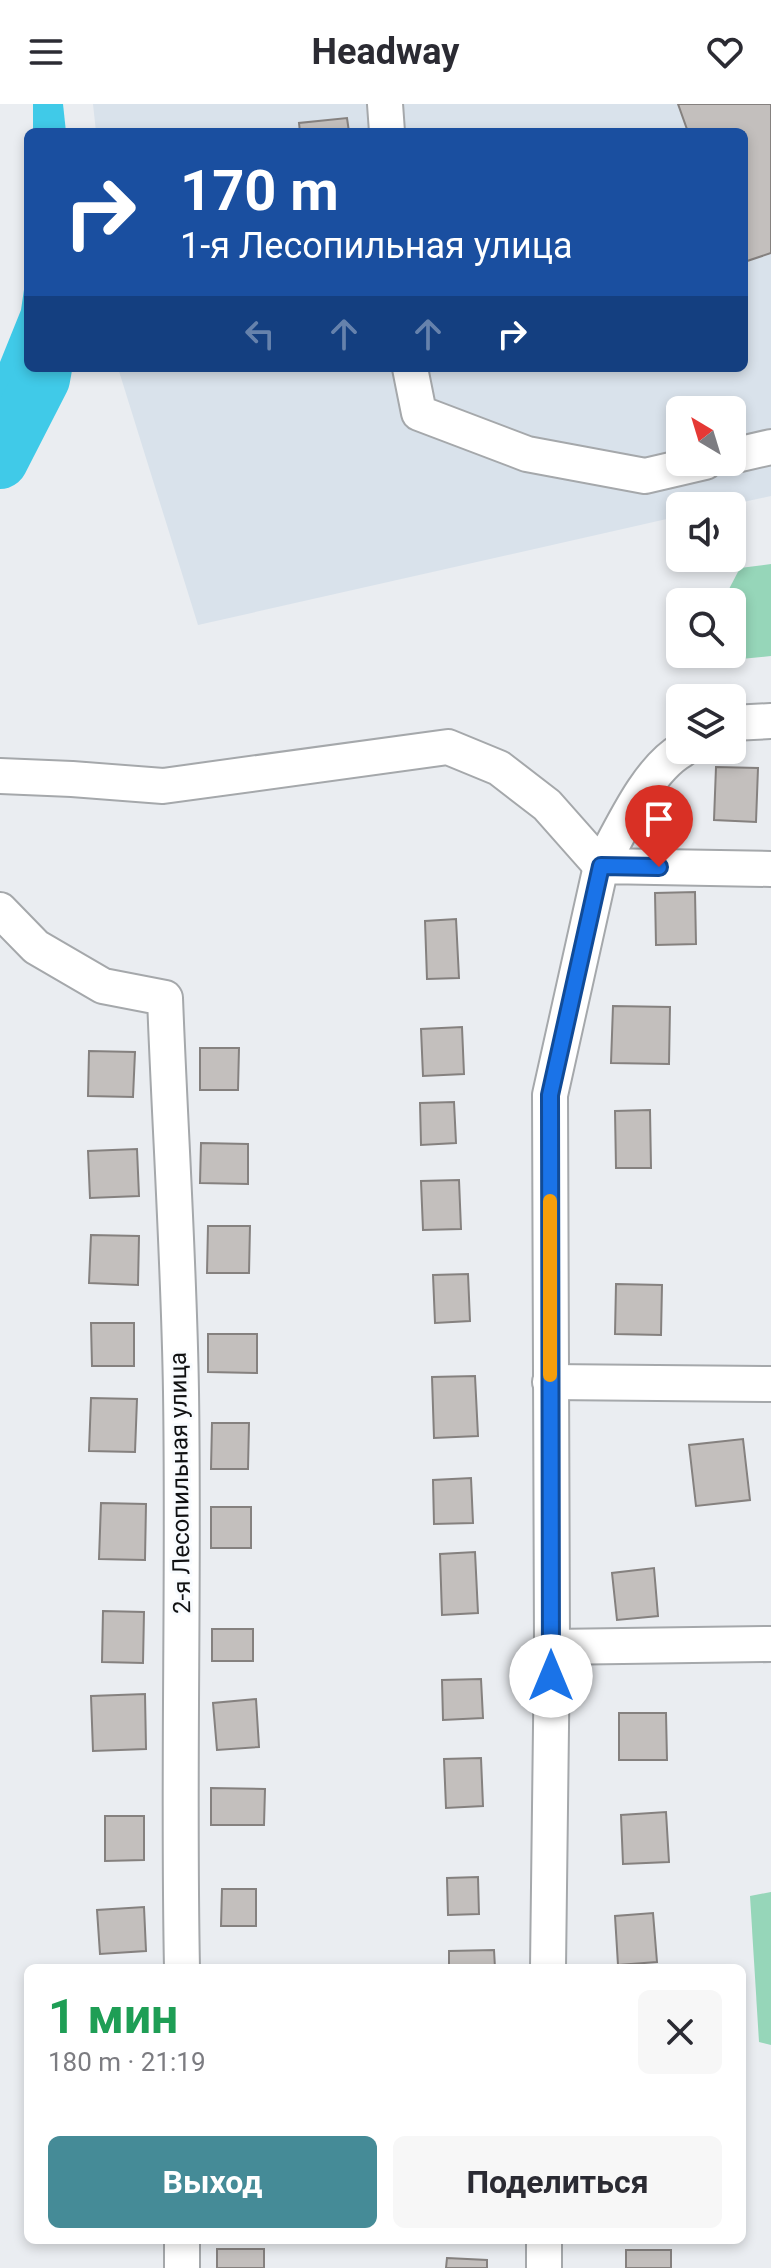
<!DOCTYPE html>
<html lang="ru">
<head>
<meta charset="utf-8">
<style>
  :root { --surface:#fff; --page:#f7f7f7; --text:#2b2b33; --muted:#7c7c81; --accent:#458b97 }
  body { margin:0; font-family:Roboto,sans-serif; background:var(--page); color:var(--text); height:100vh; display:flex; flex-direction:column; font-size:30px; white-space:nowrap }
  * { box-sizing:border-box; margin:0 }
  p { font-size:26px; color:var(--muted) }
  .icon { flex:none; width:44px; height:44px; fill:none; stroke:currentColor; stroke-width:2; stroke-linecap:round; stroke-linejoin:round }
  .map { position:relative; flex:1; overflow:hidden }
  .drawer { position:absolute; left:24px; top:1860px; width:722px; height:280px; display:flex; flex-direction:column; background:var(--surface); border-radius:12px; box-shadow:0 4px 12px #0003 }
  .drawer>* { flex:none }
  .hud { position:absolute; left:24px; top:24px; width:724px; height:244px; border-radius:12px; box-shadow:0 4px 12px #0003; background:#1a4fa0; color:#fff; overflow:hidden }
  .needle { width:52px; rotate:322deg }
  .tools { position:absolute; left:666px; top:292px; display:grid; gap:16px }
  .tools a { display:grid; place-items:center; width:80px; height:80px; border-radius:12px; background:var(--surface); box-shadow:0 4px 12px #0003; font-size:40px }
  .pin { position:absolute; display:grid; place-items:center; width:68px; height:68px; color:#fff; margin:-82px -34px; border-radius:50% 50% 50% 0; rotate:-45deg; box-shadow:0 0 8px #0007 }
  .pin .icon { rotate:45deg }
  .me { position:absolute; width:88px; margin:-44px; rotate:0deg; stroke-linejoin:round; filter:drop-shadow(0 0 6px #0008) }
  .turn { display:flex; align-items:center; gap:28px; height:168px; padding:0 24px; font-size:36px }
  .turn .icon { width:104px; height:104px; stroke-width:2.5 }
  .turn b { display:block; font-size:56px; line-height:68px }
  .lanes { display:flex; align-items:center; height:76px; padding:0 24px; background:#0003; justify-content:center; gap:40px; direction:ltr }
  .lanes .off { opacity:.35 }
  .round { display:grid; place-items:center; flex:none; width:84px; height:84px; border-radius:12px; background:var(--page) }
  .summary { display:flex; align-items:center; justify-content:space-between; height:136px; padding:0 24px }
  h1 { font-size:48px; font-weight:700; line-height:60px; color:#1e9e55 }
  .cta { display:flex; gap:16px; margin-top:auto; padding:16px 24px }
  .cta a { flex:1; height:92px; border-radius:12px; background:var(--accent); color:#fff; font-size:32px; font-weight:700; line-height:92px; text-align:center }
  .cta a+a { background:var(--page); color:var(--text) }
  header { display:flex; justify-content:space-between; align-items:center; height:104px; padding:0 24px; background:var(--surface); font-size:36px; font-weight:700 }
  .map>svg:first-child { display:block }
</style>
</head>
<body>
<header><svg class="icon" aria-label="menu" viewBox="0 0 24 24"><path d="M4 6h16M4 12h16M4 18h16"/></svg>Headway<svg class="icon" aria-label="heart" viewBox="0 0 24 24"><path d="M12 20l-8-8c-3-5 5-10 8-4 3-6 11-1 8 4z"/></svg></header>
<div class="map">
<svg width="771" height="2164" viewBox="0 0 771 2164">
  <rect width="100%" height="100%" fill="#eaedf1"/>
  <path fill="#d9e2eb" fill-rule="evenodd" d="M 93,0 L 771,0 L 771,392 L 725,402 L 680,402 L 680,412 L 198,521 L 118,264 L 744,264 L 744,28 L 96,28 ZM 680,306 L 732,306 L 732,358 L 680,358 Z"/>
  <g fill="#96d6b9">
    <polygon points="771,460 771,552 741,555 732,547 732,498 726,498 729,485 740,464"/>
    <polygon points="771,1788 771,1941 759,1938 750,1792"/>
  </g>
  <g fill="#40cae8">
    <polygon points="33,0 63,0 66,28 33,28"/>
    <polygon points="28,158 28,264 35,264 30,280 0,337 0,258 21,206"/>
  </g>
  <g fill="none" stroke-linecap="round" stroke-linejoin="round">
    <polyline stroke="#40cae8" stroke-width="56" points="0,357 42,275 44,264"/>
  </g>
  <g fill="#c3bfbd" stroke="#85817f" stroke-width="2">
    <polygon points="678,0 771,0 771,149 744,158 744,28 688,28"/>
    <polygon points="347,14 349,28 300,28 299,19"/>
    <polygon points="716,663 758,664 756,718 714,716"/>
    <polygon points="695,788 696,840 656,841 655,789"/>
    <polygon points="456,815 459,874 427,875 425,817"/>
    <polygon points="613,902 670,903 669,960 611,959"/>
    <polygon points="462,923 464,970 423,972 421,925"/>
    <polygon points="200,944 239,944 238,986 200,986"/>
    <polygon points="89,947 135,948 133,993 88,992"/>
    <polygon points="454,998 456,1039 421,1041 420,999"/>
    <polygon points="650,1006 651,1064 616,1064 615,1007"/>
    <polygon points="201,1039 248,1040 248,1080 200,1079"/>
    <polygon points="137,1045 139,1092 90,1094 88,1047"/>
    <polygon points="459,1076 461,1125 423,1126 421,1077"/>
    <polygon points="208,1122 250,1122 249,1169 207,1169"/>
    <polygon points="91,1131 139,1132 138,1181 89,1179"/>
    <polygon points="468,1170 470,1217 435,1219 433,1171"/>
    <polygon points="616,1180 662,1181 661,1231 615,1230"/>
    <polygon points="91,1219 134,1219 134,1262 92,1262"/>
    <polygon points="208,1230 257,1230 257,1269 208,1268"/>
    <polygon points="475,1272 478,1332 434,1334 432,1273"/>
    <polygon points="91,1294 137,1295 135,1348 89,1347"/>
    <polygon points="212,1319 249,1319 248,1365 211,1365"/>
    <polygon points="743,1335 750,1396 696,1402 689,1341"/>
    <polygon points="471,1374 473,1419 434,1420 433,1376"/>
    <polygon points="101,1399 146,1400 145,1456 99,1455"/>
    <rect x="211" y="1403" width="40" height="41"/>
    <polygon points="475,1448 478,1509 442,1511 440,1450"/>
    <polygon points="654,1464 658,1512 617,1516 612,1469"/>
    <polygon points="103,1507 144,1508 143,1559 102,1558"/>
    <rect x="212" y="1525" width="41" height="32"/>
    <polygon points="481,1575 483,1614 443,1616 442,1576"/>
    <polygon points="145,1590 146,1645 93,1647 91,1592"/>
    <polygon points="256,1595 259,1643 217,1646 213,1599"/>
    <polygon points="619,1609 666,1609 667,1656 619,1656"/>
    <polygon points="481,1654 483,1702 446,1704 444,1655"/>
    <polygon points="211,1684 265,1685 264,1721 211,1721"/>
    <polygon points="666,1708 669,1758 623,1760 621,1711"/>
    <polygon points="105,1712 144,1712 144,1756 105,1757"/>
    <polygon points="478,1773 479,1810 448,1811 447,1774"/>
    <polygon points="222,1785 256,1785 256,1822 221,1822"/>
    <polygon points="144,1803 146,1847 100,1850 97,1806"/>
    <polygon points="653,1809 657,1858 618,1861 615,1812"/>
    <polygon points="494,1846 495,1864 449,1864 449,1847"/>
    <rect x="217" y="2145" width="47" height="19"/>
    <rect x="626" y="2146" width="45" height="18"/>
    <polygon points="447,2154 487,2156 487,2164 446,2164"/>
  </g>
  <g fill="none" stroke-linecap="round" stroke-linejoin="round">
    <defs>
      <g id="minor">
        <polyline points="385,0 387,28"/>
        <polyline points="410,264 419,309 527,350 645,372 705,358"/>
        <polyline points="732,352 771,343"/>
        <polyline points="732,619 771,617"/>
        <path d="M 0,672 L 72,675 L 163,682 L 448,643 L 499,664 L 547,701 L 601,762 C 621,726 647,666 682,646"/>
        <path d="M 0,806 L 36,843 L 103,882 L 165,894 C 170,1026 179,1157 181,1288 C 184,1480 178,1672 182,1864"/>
        <polyline points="550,1278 771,1280"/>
        <polyline points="552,1543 771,1540"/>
        <polyline points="548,1864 552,1543 550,991 601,762 771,765"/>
        <polyline points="182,2164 182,2136"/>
        <polyline points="544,2164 544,2136"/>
      </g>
    </defs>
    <use href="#minor" stroke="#a5a8ab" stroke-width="38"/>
    <use href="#minor" stroke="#fff" stroke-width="34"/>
  </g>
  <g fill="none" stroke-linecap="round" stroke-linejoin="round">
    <defs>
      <polyline id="route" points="551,1572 550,991 601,762 659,763"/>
    </defs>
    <use href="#route" stroke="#114b97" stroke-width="20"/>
    <use href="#route" stroke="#1a73e8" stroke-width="14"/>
    <polyline stroke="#f59e0b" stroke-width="14" points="550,1097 550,1271"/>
  </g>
  <g text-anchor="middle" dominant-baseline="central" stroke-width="6" stroke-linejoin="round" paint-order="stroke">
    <g font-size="24" fill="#101112" stroke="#f8fbfe">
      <text transform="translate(180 1379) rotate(-91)">2-я Лесопильная улица</text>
    </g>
  </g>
</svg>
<div class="tools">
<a><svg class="needle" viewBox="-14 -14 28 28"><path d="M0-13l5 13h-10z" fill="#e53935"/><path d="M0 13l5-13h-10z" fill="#7c7c81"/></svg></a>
<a><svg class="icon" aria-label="sound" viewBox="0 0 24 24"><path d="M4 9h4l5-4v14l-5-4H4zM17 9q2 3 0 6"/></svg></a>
<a><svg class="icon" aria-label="search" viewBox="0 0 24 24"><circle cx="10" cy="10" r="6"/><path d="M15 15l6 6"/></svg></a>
<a><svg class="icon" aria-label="layers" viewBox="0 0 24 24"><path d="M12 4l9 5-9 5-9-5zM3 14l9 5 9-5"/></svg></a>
</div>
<div class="pin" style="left:659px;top:763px;background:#d93025"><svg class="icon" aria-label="arrive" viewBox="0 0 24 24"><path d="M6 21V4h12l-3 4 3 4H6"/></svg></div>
<svg class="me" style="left:551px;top:1572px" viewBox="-20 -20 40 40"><circle r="19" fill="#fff"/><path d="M0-13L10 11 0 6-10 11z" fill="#1a73e8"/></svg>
<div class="hud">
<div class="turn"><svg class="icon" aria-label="right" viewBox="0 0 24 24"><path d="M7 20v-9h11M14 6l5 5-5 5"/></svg><div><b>170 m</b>1-я Лесопильная улица</div></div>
<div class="lanes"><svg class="icon off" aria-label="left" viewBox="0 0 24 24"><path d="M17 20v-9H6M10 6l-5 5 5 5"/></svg><svg class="icon off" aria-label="ahead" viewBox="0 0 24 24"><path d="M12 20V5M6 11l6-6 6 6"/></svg><svg class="icon off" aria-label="ahead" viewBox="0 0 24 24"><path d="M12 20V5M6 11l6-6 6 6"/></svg><svg class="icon" aria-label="right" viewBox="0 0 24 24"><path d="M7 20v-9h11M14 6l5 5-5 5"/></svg></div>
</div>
<section class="drawer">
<div class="summary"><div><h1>1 мин</h1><p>180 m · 21:19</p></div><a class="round"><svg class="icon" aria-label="close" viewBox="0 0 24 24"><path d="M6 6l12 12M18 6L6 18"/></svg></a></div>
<div class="cta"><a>Выход</a><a>Поделиться</a></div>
</section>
</div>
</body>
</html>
